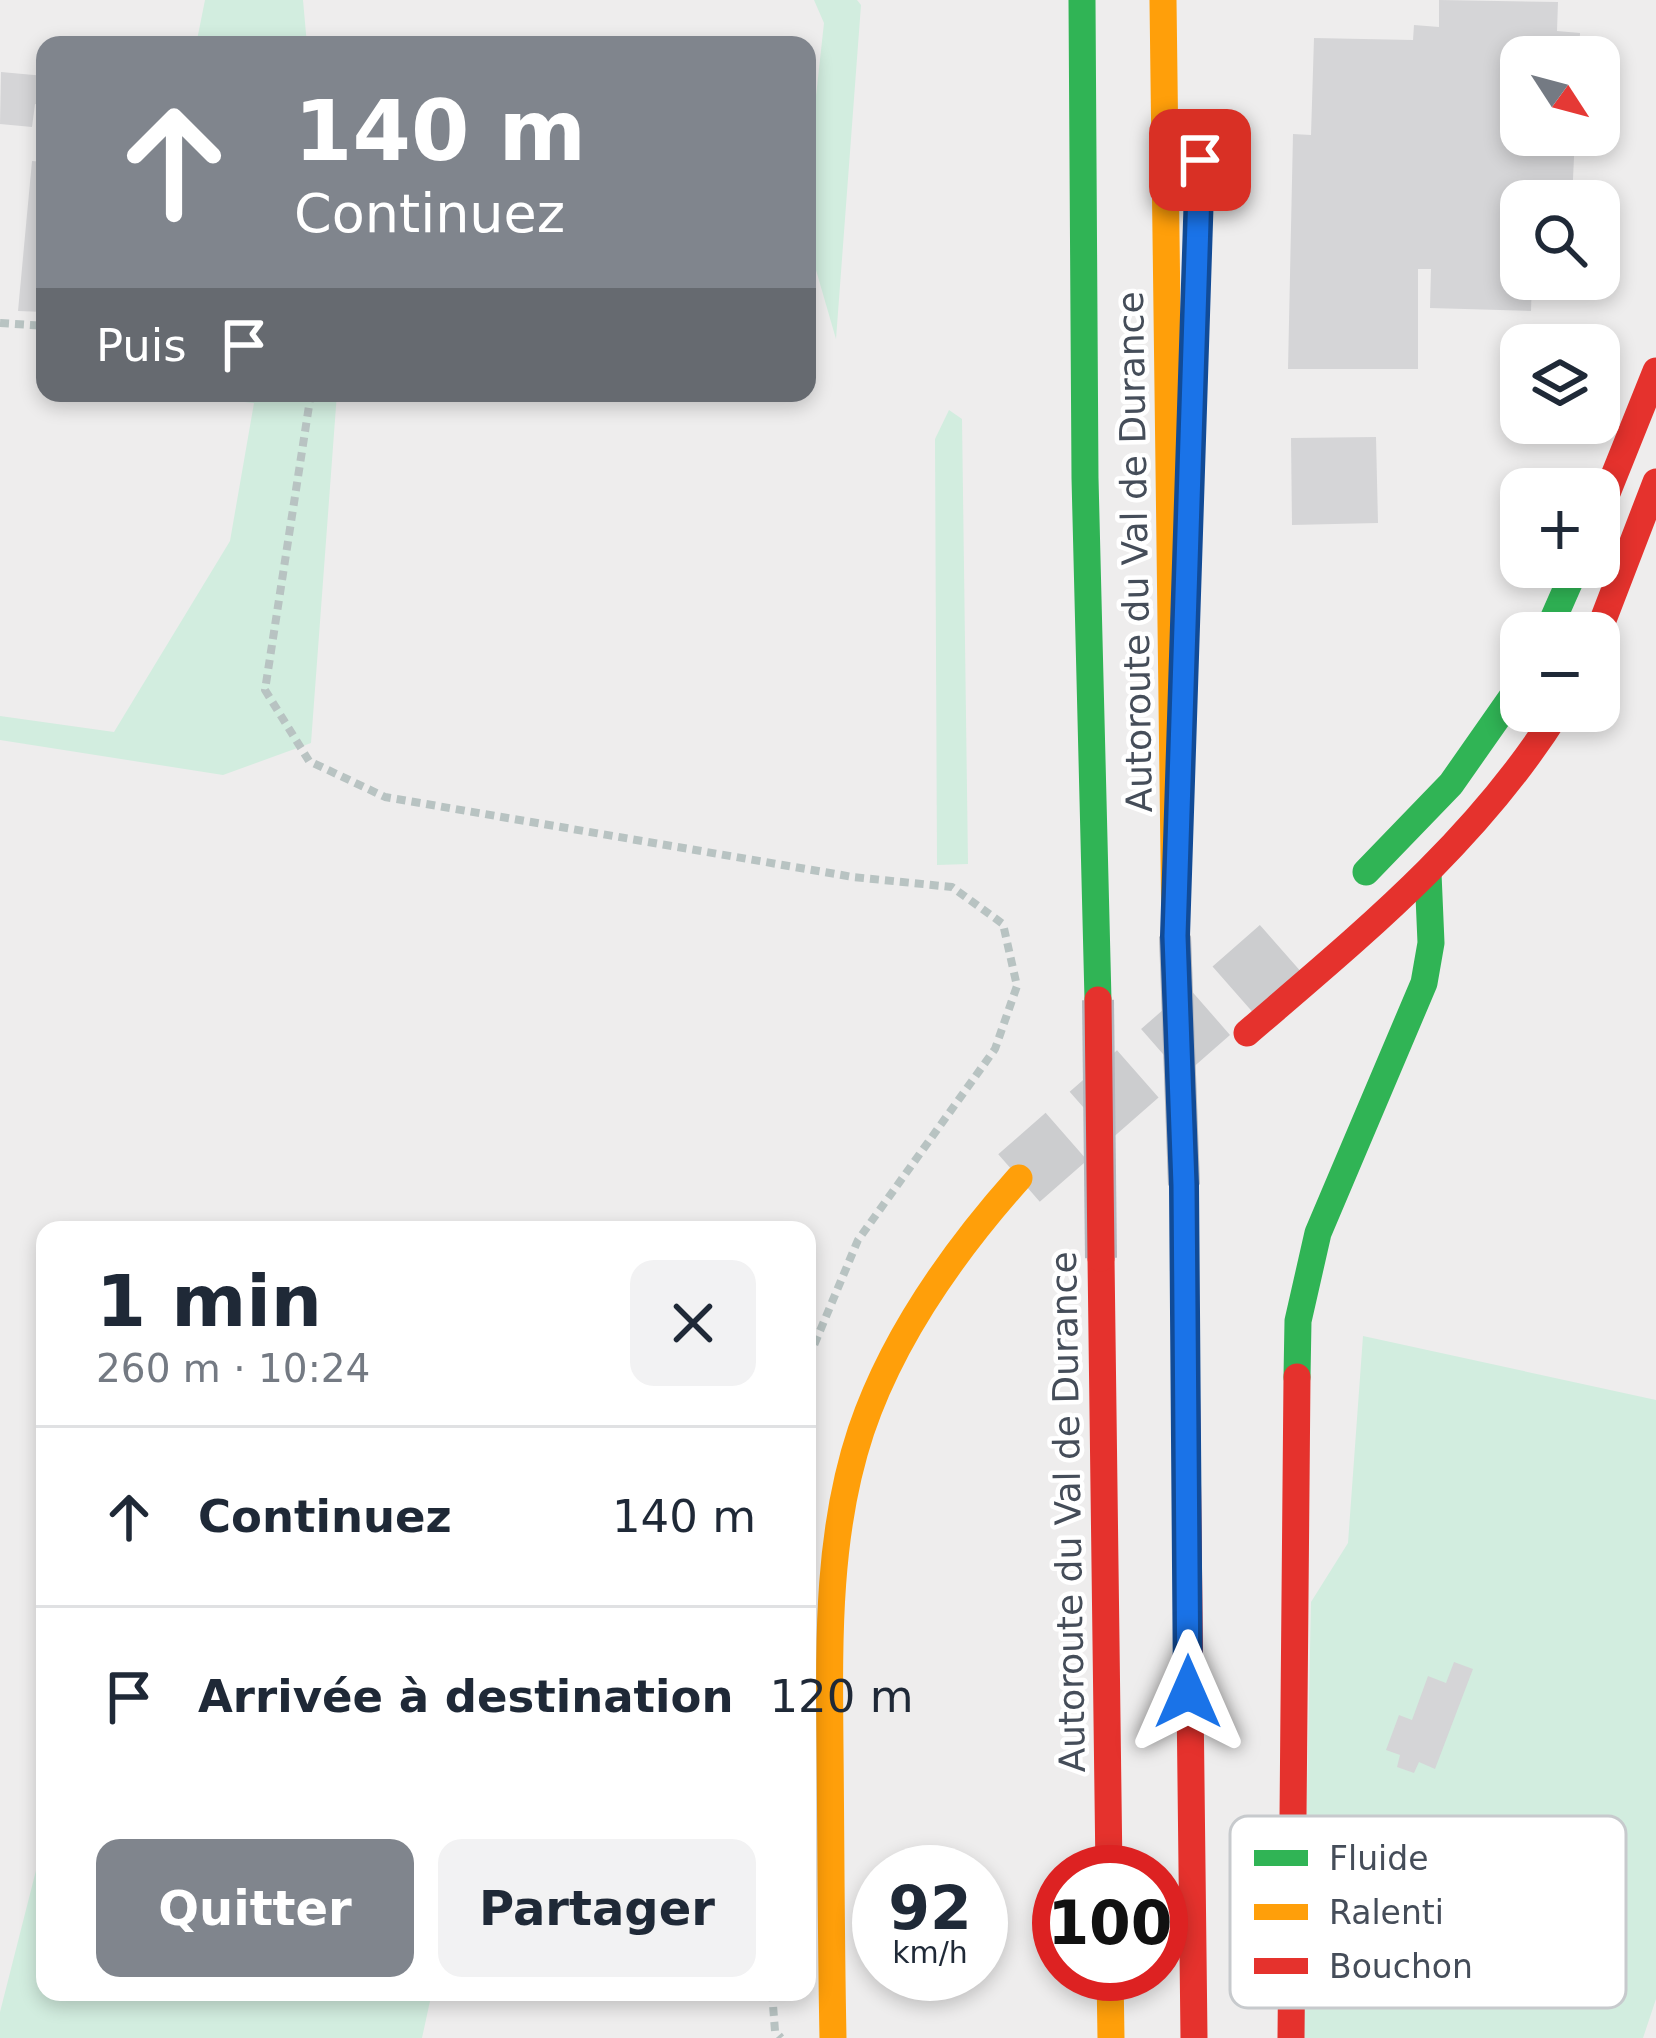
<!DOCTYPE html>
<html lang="fr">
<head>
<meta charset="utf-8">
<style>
  :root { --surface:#fff; --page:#f2f2f3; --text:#1f2937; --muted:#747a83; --line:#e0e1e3; --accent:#80858d }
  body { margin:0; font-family:"DejaVu Sans",sans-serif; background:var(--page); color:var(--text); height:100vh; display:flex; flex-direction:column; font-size:45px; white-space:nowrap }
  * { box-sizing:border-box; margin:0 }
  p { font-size:39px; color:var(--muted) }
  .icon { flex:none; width:66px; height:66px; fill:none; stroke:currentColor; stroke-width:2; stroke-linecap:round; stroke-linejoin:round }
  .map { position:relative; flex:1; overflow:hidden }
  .side { position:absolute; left:36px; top:1221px; width:780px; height:780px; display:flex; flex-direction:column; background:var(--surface); border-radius:24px; box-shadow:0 6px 18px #0003 }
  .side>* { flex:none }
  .hud { position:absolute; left:36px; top:36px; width:780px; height:366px; border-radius:24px; box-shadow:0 6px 18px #0003; background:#80858d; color:#fff; overflow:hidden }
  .needle { width:78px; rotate:126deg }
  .tools { position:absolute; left:1500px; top:36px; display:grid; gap:24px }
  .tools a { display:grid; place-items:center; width:120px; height:120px; border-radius:24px; background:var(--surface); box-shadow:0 6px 18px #0003; font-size:60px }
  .speed { position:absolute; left:852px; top:1845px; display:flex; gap:24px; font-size:60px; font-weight:700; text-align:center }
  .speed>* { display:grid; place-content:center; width:156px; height:156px; border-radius:50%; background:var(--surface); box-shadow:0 6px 18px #0003; line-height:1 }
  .speed small { font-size:30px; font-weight:400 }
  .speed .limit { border:18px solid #d22; background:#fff; color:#111 }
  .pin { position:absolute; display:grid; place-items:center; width:102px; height:102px; color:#fff; margin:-51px; border-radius:24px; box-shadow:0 6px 18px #0006 }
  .me { position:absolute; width:132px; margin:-66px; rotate:0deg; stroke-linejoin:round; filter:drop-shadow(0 0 9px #0008) }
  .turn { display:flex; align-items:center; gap:42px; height:252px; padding:0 60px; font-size:54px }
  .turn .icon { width:156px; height:156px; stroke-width:2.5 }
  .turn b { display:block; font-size:84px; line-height:102px }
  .then { display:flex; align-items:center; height:114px; padding:0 60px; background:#0003; gap:24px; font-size:45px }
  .round { display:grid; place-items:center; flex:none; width:126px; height:126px; border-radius:24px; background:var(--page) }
  .head { display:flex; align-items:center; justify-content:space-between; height:204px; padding:0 60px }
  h1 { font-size:72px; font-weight:600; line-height:90px }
  .primary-button { display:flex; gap:24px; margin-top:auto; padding:24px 60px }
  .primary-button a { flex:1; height:138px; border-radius:24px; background:var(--accent); color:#fff; font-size:48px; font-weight:600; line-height:138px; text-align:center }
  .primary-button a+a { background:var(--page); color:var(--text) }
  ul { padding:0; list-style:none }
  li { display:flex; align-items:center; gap:36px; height:180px; padding:0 60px; border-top:3px solid var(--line) }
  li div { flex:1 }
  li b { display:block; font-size:45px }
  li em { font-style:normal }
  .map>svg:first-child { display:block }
</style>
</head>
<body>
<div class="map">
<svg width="1656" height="2038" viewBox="0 0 1656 2038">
  <rect width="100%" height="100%" fill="#eeeded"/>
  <g fill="#d2eddf">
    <polygon points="205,0 303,0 307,45 196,45"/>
    <polygon points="814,0 857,0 861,5 836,339 807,239 807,178 824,23"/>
    <polygon points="157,393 337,393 311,743 223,775 0,740 0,716 114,732 230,541 254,403"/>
    <polygon points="949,410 962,419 968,864 937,865 935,439"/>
    <polygon points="1363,1336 1656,1400 1656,1999 1643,2038 1302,2038 1311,1602 1348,1543"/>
    <polygon points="45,1835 45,1992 432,1992 422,2038 0,2038 0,2012"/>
  </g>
  <g fill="#d5d5d7">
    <polygon points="1439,0 1558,2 1557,31 1580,33 1579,57 1521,57 1521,135 1575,135 1572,201 1521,201 1521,279 1532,279 1531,311 1430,308 1431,269 1418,269 1418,369 1288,369 1293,134 1311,135 1314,38 1413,40 1414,25 1439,27"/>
    <polygon points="1,72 45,76 45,105 35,104 32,127 0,124"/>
    <polygon points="32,161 45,162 45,312 18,311"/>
    <polygon points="1376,437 1378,523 1292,525 1291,438"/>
    <polygon points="1454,1662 1473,1669 1435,1769 1419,1762 1414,1773 1397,1767 1400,1755 1386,1750 1399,1715 1412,1720 1428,1676 1446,1683"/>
  </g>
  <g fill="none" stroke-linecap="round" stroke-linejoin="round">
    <polyline stroke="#cccdcf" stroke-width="63" stroke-dasharray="63 32" stroke-linecap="butt" points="1019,1178 1295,936"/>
    <g stroke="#b8c3c2" stroke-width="8" stroke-dasharray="9 6" stroke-linecap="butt">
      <polyline points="0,323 45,326"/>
      <polyline points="311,393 265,690 309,761 385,797 853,877 952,887 1003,924 1017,986 995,1049 858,1240 807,1362"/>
      <polyline points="772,1992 775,2031 781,2038"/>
    </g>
    <g stroke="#30b455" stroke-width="27">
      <polyline points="1082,0 1085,478 1098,1000"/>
      <polyline points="1547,633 1576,567"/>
      <polyline points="1366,872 1451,784 1521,684"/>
      <polyline points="1297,1377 1298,1321 1318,1233 1424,983 1431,943 1428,873"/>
    </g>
    <g stroke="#ff9f0a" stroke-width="27">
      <polyline points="1163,0 1175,936"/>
      <polyline points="1110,1974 1111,2038"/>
      <path d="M 833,2038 C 831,1941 831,1844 830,1747 C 829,1641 827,1533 861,1431 C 893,1336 953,1252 1019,1178"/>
    </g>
    <g stroke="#e5322d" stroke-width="27">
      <polyline points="1599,513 1656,371"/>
      <polyline points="1598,633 1656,482"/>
      <path d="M 1247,1033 C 1362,934 1477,841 1558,711"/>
      <polyline points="1184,1185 1194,2038"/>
      <polyline points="1101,1258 1109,1872"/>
      <polyline points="1291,2038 1297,1377"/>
    </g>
    <defs>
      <polyline id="fast-bridge" points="1175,936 1184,1185"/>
      <polyline id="jam-bridge" points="1098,1000 1101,1258"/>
    </defs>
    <use href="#fast-bridge" stroke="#b3b6bd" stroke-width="32" stroke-linecap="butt"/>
    <use href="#jam-bridge" stroke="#b3b6bd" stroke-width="32" stroke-linecap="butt"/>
    <use href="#fast-bridge" stroke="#30b455" stroke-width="27"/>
    <use href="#jam-bridge" stroke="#e5322d" stroke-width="27"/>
  </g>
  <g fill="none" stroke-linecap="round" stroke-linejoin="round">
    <defs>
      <polyline id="route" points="1188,1692 1184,1185 1175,936 1200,160"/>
    </defs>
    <use href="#route" stroke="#114b97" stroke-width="30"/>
    <use href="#route" stroke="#1a73e8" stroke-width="21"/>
  </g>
  <g text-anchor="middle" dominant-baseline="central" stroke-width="9" stroke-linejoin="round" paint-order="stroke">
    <g font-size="36" fill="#454d59" stroke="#fff">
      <text transform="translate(1135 552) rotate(-91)">Autoroute du Val de Durance</text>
      <text transform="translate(1068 1512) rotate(-91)">Autoroute du Val de Durance</text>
    </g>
  </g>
  <rect x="1230" y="1816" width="396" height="192" rx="18" fill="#fff" stroke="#c7cacd" stroke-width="3"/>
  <rect x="1254" y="1850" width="54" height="16" fill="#30b455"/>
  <rect x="1254" y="1904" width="54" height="16" fill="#ff9f0a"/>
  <rect x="1254" y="1958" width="54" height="16" fill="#e5322d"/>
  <g font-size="33" fill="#454d59">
    <text x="1329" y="1870">Fluide</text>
    <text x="1329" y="1924">Ralenti</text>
    <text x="1329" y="1978">Bouchon</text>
  </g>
</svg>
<div class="tools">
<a><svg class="needle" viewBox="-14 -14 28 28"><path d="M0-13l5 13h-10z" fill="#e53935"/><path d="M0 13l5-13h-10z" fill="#747a83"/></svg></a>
<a><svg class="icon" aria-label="search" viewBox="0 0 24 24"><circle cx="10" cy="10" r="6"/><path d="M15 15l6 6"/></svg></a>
<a><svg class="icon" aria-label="layers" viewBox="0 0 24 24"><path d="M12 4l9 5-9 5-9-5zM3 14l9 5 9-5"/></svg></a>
<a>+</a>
<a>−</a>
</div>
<div class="speed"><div>92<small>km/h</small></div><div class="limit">100</div></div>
<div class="pin" style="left:1200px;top:160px;background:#d93025"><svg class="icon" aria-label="arrive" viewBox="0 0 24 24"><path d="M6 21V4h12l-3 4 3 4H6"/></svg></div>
<svg class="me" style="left:1188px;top:1692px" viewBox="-20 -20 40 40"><path d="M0-17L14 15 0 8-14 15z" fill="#1a73e8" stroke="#fff" stroke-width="4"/></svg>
<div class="hud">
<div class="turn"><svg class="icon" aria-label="ahead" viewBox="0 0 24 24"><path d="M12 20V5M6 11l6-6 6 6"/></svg><div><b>140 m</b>Continuez</div></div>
<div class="then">Puis<svg class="icon" aria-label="arrive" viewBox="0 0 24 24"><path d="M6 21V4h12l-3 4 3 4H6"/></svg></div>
</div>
<section class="side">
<div class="head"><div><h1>1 min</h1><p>260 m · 10:24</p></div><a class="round"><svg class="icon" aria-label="close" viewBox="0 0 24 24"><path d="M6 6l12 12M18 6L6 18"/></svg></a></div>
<ul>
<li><svg class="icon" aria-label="ahead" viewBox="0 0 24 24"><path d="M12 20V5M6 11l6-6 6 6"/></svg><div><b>Continuez</b></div><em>140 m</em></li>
<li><svg class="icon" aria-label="arrive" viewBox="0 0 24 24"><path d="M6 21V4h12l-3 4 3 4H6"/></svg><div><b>Arrivée à destination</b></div><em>120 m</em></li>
</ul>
<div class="primary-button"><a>Quitter</a><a>Partager</a></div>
</section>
</div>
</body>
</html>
